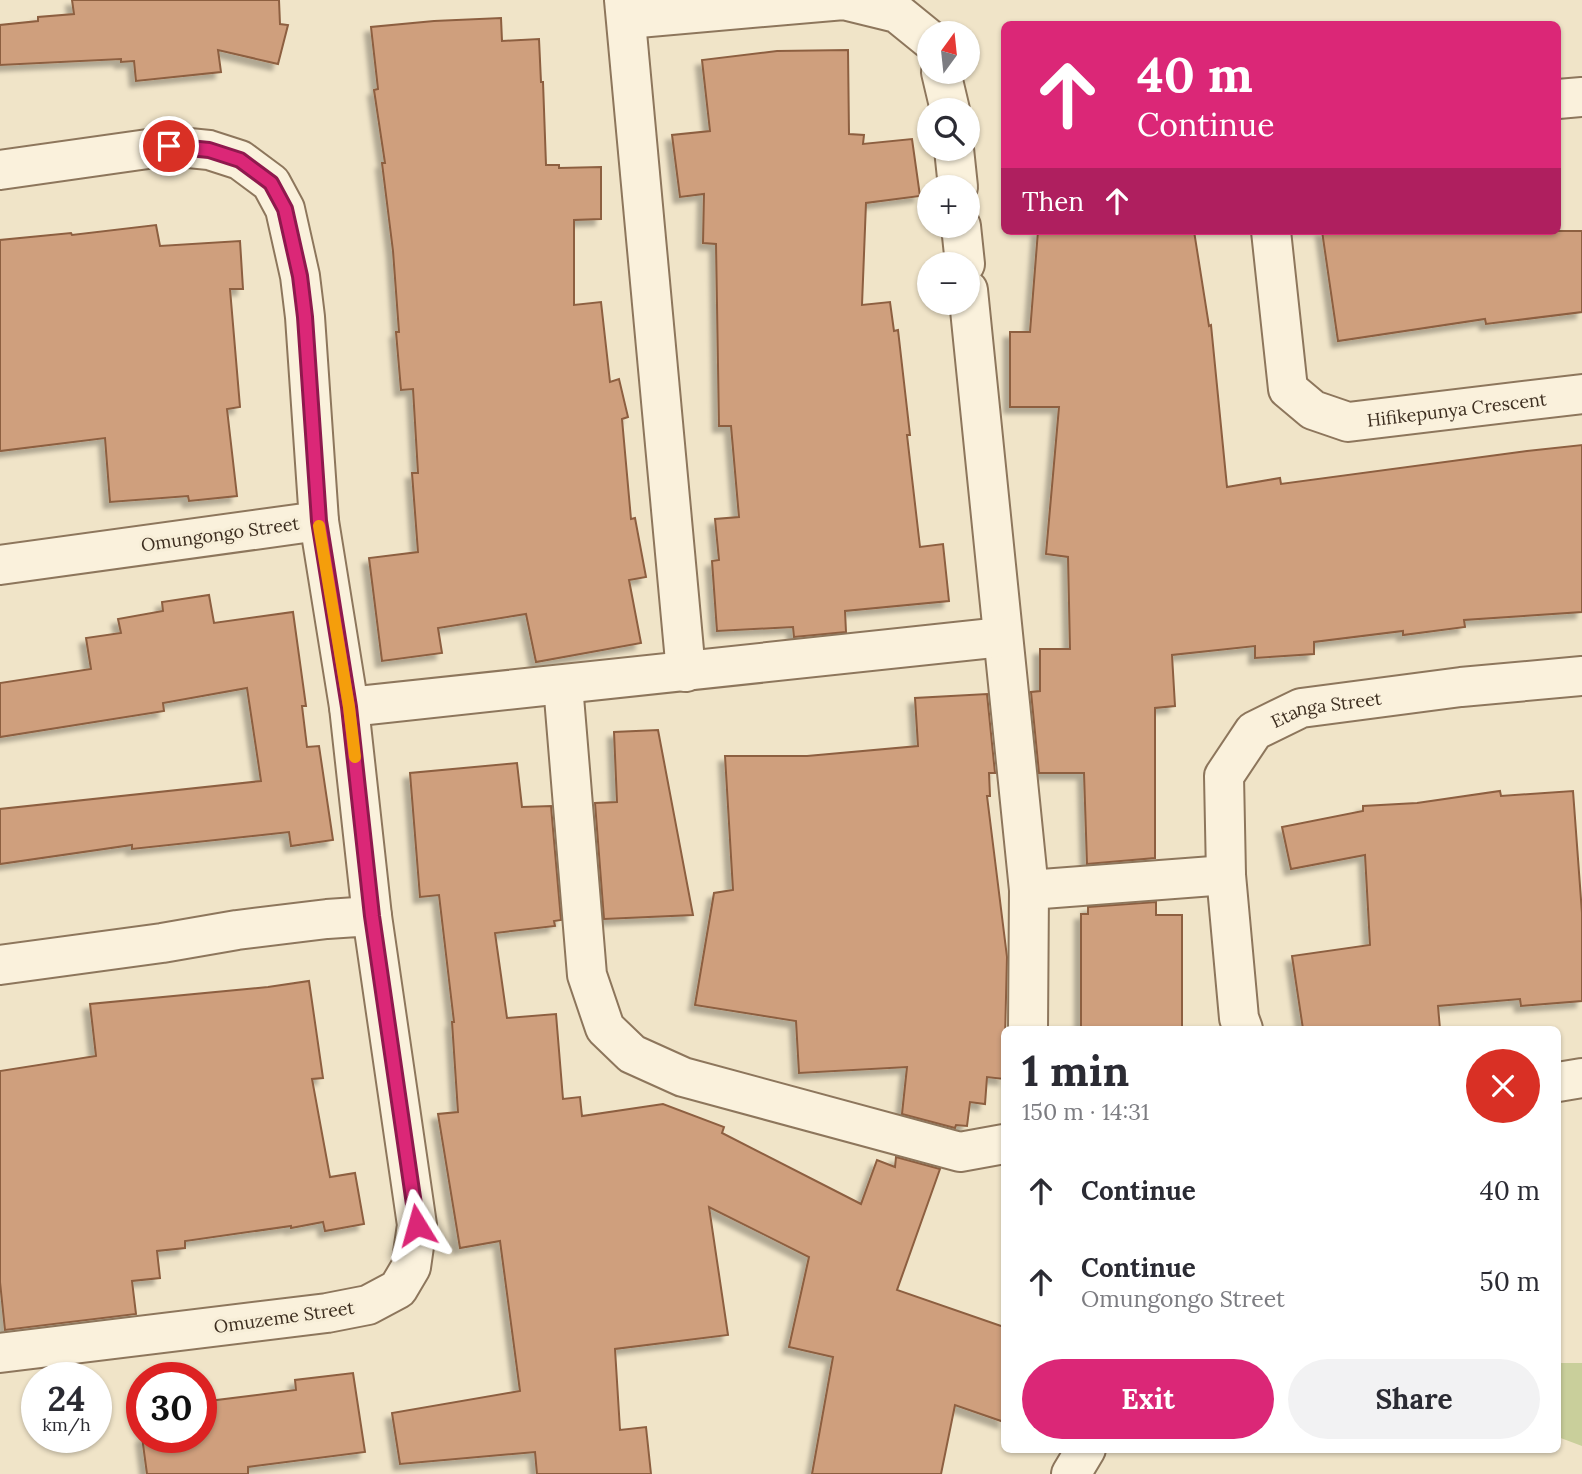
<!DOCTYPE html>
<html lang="en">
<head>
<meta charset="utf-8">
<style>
  :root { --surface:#fff; --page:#f2f2f3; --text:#2b2b33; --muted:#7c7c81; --accent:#db2777 }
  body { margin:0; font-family:Lora,serif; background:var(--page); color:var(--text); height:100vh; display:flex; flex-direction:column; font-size:26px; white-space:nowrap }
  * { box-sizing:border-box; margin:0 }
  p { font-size:23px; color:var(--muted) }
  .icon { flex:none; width:38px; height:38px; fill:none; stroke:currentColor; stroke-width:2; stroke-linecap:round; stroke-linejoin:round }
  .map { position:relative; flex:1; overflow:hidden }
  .sheet { position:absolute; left:1001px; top:1026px; width:560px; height:427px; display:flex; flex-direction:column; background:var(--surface); border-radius:10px; box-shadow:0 2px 5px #0004 }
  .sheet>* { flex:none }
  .top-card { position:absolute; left:1001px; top:21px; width:560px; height:214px; border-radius:10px; box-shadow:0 2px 5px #0004; background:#db2777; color:#fff; overflow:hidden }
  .needle { width:46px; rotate:15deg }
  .tools { position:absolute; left:917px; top:21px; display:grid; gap:14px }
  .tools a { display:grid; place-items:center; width:63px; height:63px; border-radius:50%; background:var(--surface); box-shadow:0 2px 5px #0004; font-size:35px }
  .speed { position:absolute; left:21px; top:1362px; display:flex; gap:14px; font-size:35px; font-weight:700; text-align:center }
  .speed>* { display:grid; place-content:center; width:91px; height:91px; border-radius:50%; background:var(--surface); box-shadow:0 2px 5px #0004; line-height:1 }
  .speed small { font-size:18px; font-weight:400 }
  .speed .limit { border:10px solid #d22; background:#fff; color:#111 }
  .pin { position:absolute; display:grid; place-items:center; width:60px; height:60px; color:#fff; margin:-30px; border:4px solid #fff; border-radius:50%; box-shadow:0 2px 7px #0007 }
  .me { position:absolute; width:77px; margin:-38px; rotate:352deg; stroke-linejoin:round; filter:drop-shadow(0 0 5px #0008) }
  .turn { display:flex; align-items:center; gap:24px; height:147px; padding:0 21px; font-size:32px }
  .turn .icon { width:91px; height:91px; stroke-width:2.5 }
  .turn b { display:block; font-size:49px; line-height:60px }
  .then { display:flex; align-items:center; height:66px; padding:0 21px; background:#0003; gap:14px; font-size:26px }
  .round { display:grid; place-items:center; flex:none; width:74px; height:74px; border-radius:37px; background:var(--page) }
  .head { display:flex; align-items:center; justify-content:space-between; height:119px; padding:0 21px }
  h1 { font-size:42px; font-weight:800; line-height:52px }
  .action { display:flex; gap:14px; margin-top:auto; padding:14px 21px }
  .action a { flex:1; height:80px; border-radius:42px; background:var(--accent); color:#fff; font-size:28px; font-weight:800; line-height:80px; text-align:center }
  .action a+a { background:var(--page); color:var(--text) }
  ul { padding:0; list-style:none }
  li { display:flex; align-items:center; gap:21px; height:91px; padding:0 21px }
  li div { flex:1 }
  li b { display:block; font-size:26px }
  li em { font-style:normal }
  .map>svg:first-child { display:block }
</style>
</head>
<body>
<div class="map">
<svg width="1582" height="1474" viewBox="0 0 1582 1474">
  <defs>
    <filter id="shadow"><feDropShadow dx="-6" dy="6" stdDeviation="2" flood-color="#0004"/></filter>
  </defs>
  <rect width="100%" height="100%" fill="#f0e4c8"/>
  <polygon fill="#c9cf9b" points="1558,1363 1582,1363 1582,1446 1558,1437"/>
  <g fill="#cf9f7d" stroke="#8d5f41" stroke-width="2" filter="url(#shadow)">
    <polygon points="72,0 279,0 280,24 288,25 278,64 218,50 221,72 136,81 134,61 121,62 121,59 0,65 0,25 38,21 38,17 74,14"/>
    <polygon points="501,18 502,41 539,39 541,82 543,82 546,165 559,165 559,168 601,167 601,219 574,220 574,305 601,302 610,382 619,379 628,417 622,419 631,519 635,518 646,577 629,580 641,643 536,662 526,614 438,628 442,653 382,661 369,558 418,552 412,473 418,473 413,389 401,390 396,332 399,332 393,251 382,163 385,163 374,90 378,89 371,27 434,21"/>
    <polygon points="848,50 849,134 864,135 863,144 912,139 920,196 866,203 862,305 890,302 894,331 898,330 910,435 907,435 920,547 943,544 949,601 845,611 846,632 794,637 793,627 717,631 712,561 719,560 715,519 739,517 731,426 719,426 716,244 703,243 704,194 680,197 672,135 710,131 702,60 777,51"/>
    <polygon points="156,225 160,246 240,241 243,289 230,289 240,407 227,409 237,496 189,501 188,496 110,502 105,438 0,451 0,240 71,233 72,235"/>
    <polygon points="1038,231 1194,231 1209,326 1211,325 1227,487 1280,478 1281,484 1527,451 1582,445 1582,612 1464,620 1465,627 1403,635 1403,631 1314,642 1314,654 1255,658 1255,646 1172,655 1175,706 1155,708 1155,858 1087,864 1084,773 1039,773 1031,692 1040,691 1040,649 1070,649 1068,557 1046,554 1059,407 1010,407 1010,332 1030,332"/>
    <polygon points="1322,231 1582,231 1582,312 1486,324 1485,319 1338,341"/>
    <polygon points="209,595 214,623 293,612 306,706 302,706 307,747 319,746 333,840 291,846 289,832 132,849 132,845 0,864 0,809 261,781 247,688 163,703 164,711 0,737 0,683 91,669 86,638 121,633 118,619 163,611 162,602"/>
    <polygon points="987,694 995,773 989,773 990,796 987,796 1007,957 1004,1079 987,1077 985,1104 970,1102 967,1126 956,1125 955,1128 902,1114 907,1067 799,1073 796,1021 695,1005 714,893 733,890 725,756 807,756 918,746 915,698"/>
    <polygon points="658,730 693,915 604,919 595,803 617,802 614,732"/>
    <polygon points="517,763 522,807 551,806 561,920 554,921 555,926 495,933 507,1018 556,1014 563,1099 580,1097 582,1116 663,1104 724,1127 722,1133 861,1204 877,1160 895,1167 896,1157 940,1169 897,1290 1004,1327 1004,1422 955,1405 941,1474 812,1474 833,1357 789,1347 809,1257 709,1207 728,1335 615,1349 620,1430 646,1427 651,1474 537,1474 535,1452 400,1464 392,1413 520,1391 500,1241 460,1248 438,1114 458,1112 452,1022 454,1022 439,895 420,897 410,773"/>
    <polygon points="1500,791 1501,796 1573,791 1582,913 1582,1001 1521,1006 1520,999 1438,1006 1440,1029 1303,1029 1292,956 1370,945 1365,855 1291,869 1282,827 1363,811 1363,806 1417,803"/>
    <polygon points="1156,902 1156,915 1182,915 1182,1029 1081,1029 1081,914 1088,914 1088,907"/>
    <polygon points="309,981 323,1078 312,1079 330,1177 355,1173 364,1224 325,1231 323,1222 291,1228 291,1226 185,1241 185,1248 157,1251 160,1278 132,1281 136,1314 5,1330 0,1282 0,1071 96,1056 90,1004 268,987"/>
    <polygon points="353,1373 365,1452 248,1467 248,1474 147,1474 142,1437 201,1437 201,1402 296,1390 295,1380"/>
  </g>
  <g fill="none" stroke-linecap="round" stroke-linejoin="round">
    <defs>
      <g id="minor">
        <polyline points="624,0 686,672"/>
        <polyline points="627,19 844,0 897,13 929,39"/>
        <polyline points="941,72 950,110"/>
        <polyline points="1558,99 1582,97"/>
        <polyline points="954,149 958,187"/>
        <polyline points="0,170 169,146 209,150 240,160 271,183 285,209 300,276 305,317 319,521 0,565"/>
        <polyline points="961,226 965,264"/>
        <path id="s1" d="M 1271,231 L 1288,389 L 1313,410 L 1348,422 L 1582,394"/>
        <polyline points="968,290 1029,890 1028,1029"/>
        <polyline points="319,521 349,707 372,916"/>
        <polyline points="563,685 587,975 605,1028 632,1054 683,1077 960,1152 1004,1144"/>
        <polyline points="349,707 1002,637"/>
        <polyline points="1029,890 1226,875"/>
        <polyline points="0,965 162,943 237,930 327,919 372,916 417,1225 411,1267 398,1289 368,1305 327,1313 0,1353"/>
        <path id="s2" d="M 1243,1029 L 1239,1018 L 1226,875 L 1224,776 L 1254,731 L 1301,708 L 1461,687 L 1582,676"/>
        <polyline points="1558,1082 1582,1078"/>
        <polyline points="1071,1474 1086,1449"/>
      </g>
    </defs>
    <use href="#minor" stroke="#8d765c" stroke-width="42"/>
    <use href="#minor" stroke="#faf1dc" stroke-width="38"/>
  </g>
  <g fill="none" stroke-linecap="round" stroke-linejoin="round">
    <defs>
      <polyline id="route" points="169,146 209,150 240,160 271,183 285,209 300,276 305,317 319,521 349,707 372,916 417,1225"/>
    </defs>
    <use href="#route" stroke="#8e194d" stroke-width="18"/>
    <use href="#route" stroke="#db2777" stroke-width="12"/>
    <polyline stroke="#f59e0b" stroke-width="12" points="319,526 349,707 355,757"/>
  </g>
  <g text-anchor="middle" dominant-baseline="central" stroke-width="6" stroke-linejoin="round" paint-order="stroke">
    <g font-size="18" fill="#3d2e20" stroke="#f7eed8">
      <text stroke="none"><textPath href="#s1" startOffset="338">Hifikepunya Crescent</textPath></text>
      <text transform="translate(220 534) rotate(-8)">Omungongo Street</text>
      <text stroke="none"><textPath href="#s2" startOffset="385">Etanga Street</textPath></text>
      <text transform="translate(284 1317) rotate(-8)">Omuzeme Street</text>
    </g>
  </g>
</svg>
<div class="tools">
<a><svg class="needle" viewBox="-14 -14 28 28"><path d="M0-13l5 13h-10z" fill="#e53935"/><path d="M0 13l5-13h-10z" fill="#7c7c81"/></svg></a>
<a><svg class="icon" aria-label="search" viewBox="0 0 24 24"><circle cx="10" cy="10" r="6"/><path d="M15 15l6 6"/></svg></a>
<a>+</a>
<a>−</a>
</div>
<div class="speed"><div>24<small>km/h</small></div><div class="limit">30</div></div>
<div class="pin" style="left:169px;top:146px;background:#d93025"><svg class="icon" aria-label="arrive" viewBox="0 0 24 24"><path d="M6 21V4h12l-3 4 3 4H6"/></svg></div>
<svg class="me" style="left:417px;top:1225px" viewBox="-20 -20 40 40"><path d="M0-17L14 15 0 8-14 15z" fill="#db2777" stroke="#fff" stroke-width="4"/></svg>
<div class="top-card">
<div class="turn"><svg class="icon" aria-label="ahead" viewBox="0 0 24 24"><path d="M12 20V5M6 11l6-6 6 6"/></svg><div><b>40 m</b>Continue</div></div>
<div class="then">Then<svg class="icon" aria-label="ahead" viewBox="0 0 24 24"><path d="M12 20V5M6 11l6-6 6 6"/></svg></div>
</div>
<section class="sheet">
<div class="head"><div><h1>1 min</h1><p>150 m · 14:31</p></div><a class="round" style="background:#d93025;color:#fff"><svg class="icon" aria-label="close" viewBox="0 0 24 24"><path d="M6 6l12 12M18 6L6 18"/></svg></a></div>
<ul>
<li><svg class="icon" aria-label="ahead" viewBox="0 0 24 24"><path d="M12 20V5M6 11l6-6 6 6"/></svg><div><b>Continue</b></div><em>40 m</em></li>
<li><svg class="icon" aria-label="ahead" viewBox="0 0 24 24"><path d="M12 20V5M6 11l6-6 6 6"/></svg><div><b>Continue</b><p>Omungongo Street</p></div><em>50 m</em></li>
</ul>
<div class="action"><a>Exit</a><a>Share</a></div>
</section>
</div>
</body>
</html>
